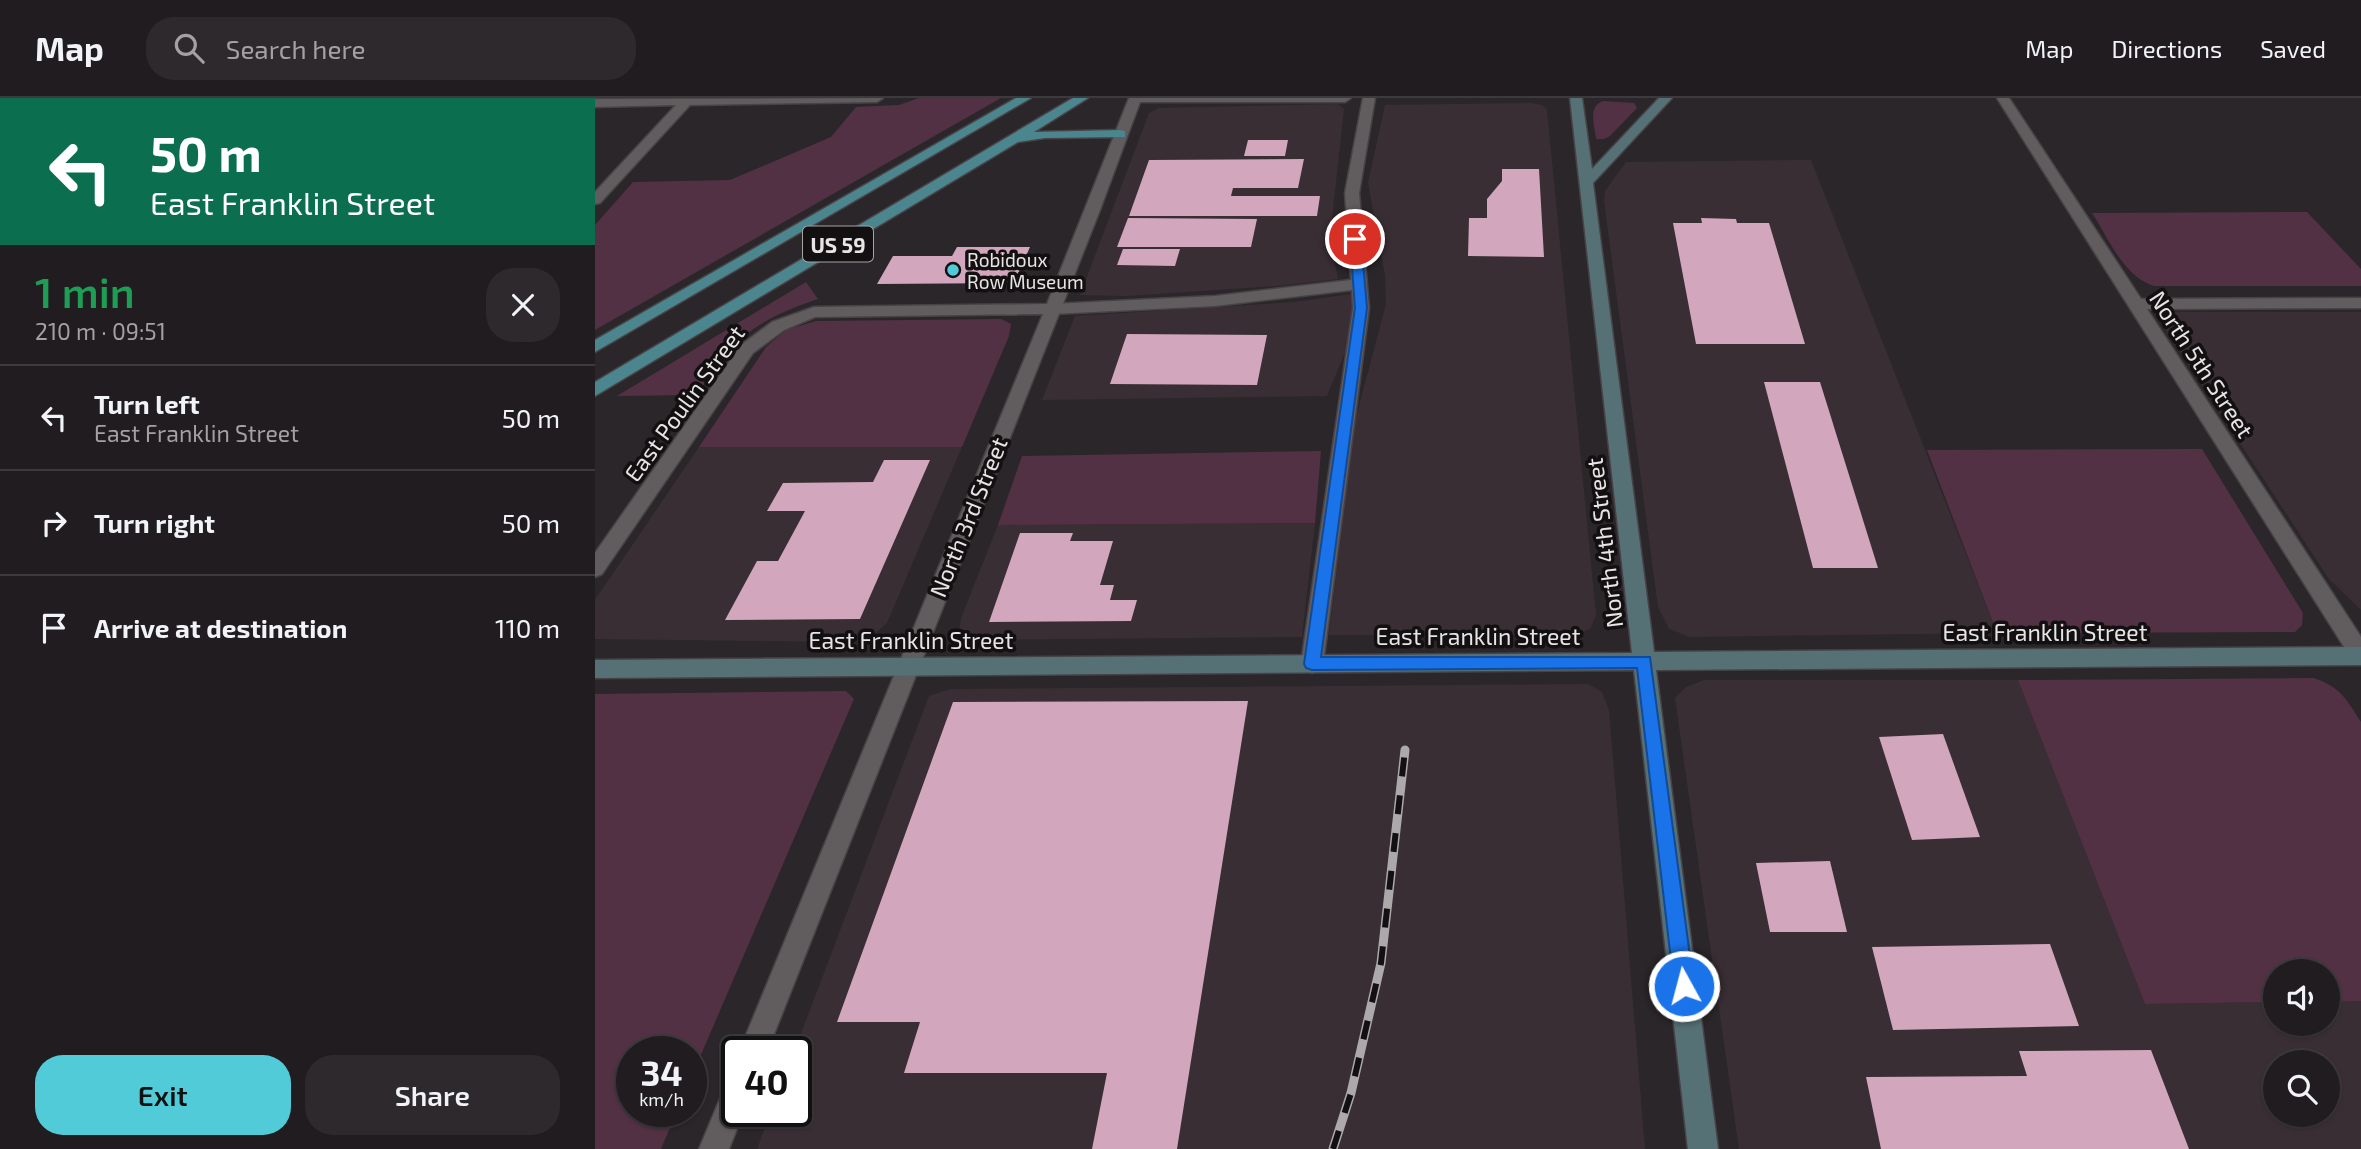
<!DOCTYPE html>
<html lang="en">
<head>
<meta charset="utf-8">
<style>
  :root { --surface:#201c1f; --page:#2d292c; --text:#f1f3f6; --muted:#a2a1a4; --line:#3d3a3d; --accent:#52cbd9 }
  body { margin:0; font-family:"Exo 2",sans-serif; background:var(--page); color:var(--text); height:100vh; display:flex; flex-direction:column; font-size:26px; white-space:nowrap }
  * { box-sizing:border-box; margin:0 }
  p { font-size:23px; color:var(--muted) }
  .icon { flex:none; width:38px; height:38px; fill:none; stroke:currentColor; stroke-width:2; stroke-linecap:round; stroke-linejoin:round }
  .map { position:relative; flex:1; overflow:hidden }
  .details { display:flex; flex-direction:column; background:var(--surface); width:595px }
  .details>* { flex:none }
  .guide { background:#0b6e4f; color:#fff; overflow:hidden }
  .fabs { position:absolute; left:1668px; top:861px; display:grid; gap:14px }
  .fabs a { display:grid; place-items:center; width:77px; height:77px; border-radius:50%; background:var(--surface); box-shadow:0 2px 5px #0004,0 0 0 2px var(--line); font-size:35px }
  .speed { position:absolute; left:21px; top:938px; display:flex; gap:14px; font-size:35px; font-weight:700; text-align:center }
  .speed>* { display:grid; place-content:center; width:91px; height:91px; border-radius:50%; background:var(--surface); box-shadow:0 2px 5px #0004,0 0 0 2px var(--line); line-height:1 }
  .speed small { font-size:18px; font-weight:400 }
  .speed .limit { border:4px solid #111; border-radius:10px; background:#fff; color:#111 }
  .pin { position:absolute; display:grid; place-items:center; width:60px; height:60px; color:#fff; margin:-30px; border:4px solid #fff; border-radius:50%; box-shadow:0 2px 7px #0007 }
  .me { position:absolute; width:77px; margin:-38px; rotate:353deg; stroke-linejoin:round; filter:drop-shadow(0 0 5px #0008) }
  .turn { display:flex; align-items:center; gap:24px; height:147px; padding:0 35px; font-size:32px }
  .turn .icon { width:91px; height:91px; stroke-width:2.5 }
  .turn b { display:block; font-size:49px; line-height:60px }
  .round { display:grid; place-items:center; flex:none; width:74px; height:74px; border-radius:28px; background:var(--page) }
  .headline { display:flex; align-items:center; justify-content:space-between; height:119px; padding:0 35px }
  h1 { font-size:42px; font-weight:600; line-height:52px; color:#1e9e55 }
  .cta { display:flex; gap:14px; margin-top:auto; padding:14px 35px }
  .cta a { flex:1; height:80px; border-radius:28px; background:var(--accent); color:#111; font-size:28px; font-weight:600; line-height:80px; text-align:center }
  .cta a+a { background:var(--page); color:var(--text) }
  ul { padding:0; list-style:none }
  li { display:flex; align-items:center; gap:21px; height:105px; padding:0 35px; border-top:2px solid var(--line) }
  li div { flex:1 }
  li b { display:block; font-size:26px }
  li em { font-style:normal }
  header { display:flex; align-items:center; gap:42px; box-sizing:border-box; height:98px; padding:0 35px; background:var(--surface); border-bottom:2px solid var(--line) }
  header strong { font-size:33px }
  nav { display:flex; gap:38px; margin-inline-start:auto; font-size:24px }
  .search { width:490px; height:63px; background:var(--page); display:flex; align-items:center; gap:18px; box-sizing:border-box; padding:0 24px; border-radius:28px; color:var(--muted); font-size:26px }
  main { display:flex; flex:1; min-height:0 }
  .map>svg:first-child { display:block }
</style>
</head>
<body>
<header>
<strong>Map</strong>
<div class="search"><svg class="icon" aria-label="search" viewBox="0 0 24 24"><circle cx="10" cy="10" r="6"/><path d="M15 15l6 6"/></svg>Search here</div>
<nav><a>Map</a><a>Directions</a><a>Saved</a></nav>
</header>
<main>
<section class="details">
<div class="guide">
<div class="turn"><svg class="icon" aria-label="left" viewBox="0 0 24 24"><path d="M17 20v-9H6M10 6l-5 5 5 5"/></svg><div><b>50 m</b>East Franklin Street</div></div>
</div>
<div class="headline"><div><h1>1 min</h1><p>210 m · 09:51</p></div><a class="round"><svg class="icon" aria-label="close" viewBox="0 0 24 24"><path d="M6 6l12 12M18 6L6 18"/></svg></a></div>
<ul>
<li><svg class="icon" aria-label="left" viewBox="0 0 24 24"><path d="M17 20v-9H6M10 6l-5 5 5 5"/></svg><div><b>Turn left</b><p>East Franklin Street</p></div><em>50 m</em></li>
<li><svg class="icon" aria-label="right" viewBox="0 0 24 24"><path d="M7 20v-9h11M14 6l5 5-5 5"/></svg><div><b>Turn right</b></div><em>50 m</em></li>
<li><svg class="icon" aria-label="arrive" viewBox="0 0 24 24"><path d="M6 21V4h12l-3 4 3 4H6"/></svg><div><b>Arrive at destination</b></div><em>110 m</em></li>
</ul>
<div class="cta"><a>Exit</a><a>Share</a></div>
</section>
<div class="map">
<svg width="1766" height="1051" viewBox="0 0 1766 1051">
  <rect width="100%" height="100%" fill="#2b2629"/>
  <g fill="#392e34" fill-rule="evenodd">
    <polygon points="936,5 947,7 952,12 1001,517 995,531 982,537 734,537 760,323 791,206 790,177 773,85 790,7"/>
    <polygon points="743,6 749,11 735,139 743,181 682,188 532,198 485,197 554,15 564,10"/>
    <polygon points="1216,62 1402,535 1095,539 1074,531 1063,509 1009,103 1010,93 1031,64"/>
    <polygon points="756,196 761,212 756,240 732,298 447,302 480,218 699,204"/>
    <polygon points="1576,214 1766,214 1766,512 1734,481 1567,226 1566,216"/>
    <polygon points="104,349 367,349 292,525 278,537 262,544 0,541 0,502"/>
    <polygon points="720,425 707,539 378,542 364,535 366,520 403,427"/>
    <path d="M 1109,582 L 1423,582 L 1550,906 L 1680,904 L 1680,926 L 1732,926 L 1733,904 L 1766,903 L 1766,1051 L 1144,1051 L 1080,600 L 1091,589 ZM 1680,964 L 1732,964 L 1732,1017 L 1680,1017 Z"/>
    <polygon points="993,586 1007,594 1014,612 1050,1051 162,1051 176,1013 201,1013 201,954 199,954 334,598 355,591"/>
  </g>
  <g fill="#523144">
    <polygon points="324,0 406,0 0,232 0,127 38,84 135,82 236,39 261,9 304,7"/>
    <path d="M 1008,3 L 1039,5 L 1042,10 L 1015,38 L 1009,41 L 1001,41 C 1000,27 992,9 1008,3 Z"/>
    <path d="M 1712,114 L 1766,171 L 1766,188 L 1559,188 C 1528,178 1514,141 1497,115 Z"/>
    <path d="M 211,184 L 223,201 C 157,224 140,239 102,297 L 22,298 Z"/>
    <polygon points="406,221 416,226 414,238 367,349 104,349 171,249 191,232 221,223"/>
    <polygon points="1607,351 1708,515 1707,527 1700,534 1402,535 1332,352"/>
    <polygon points="726,353 720,425 403,427 427,358"/>
    <path d="M 1718,580 C 1745,588 1752,602 1766,624 L 1766,903 L 1733,904 L 1732,873 L 1680,873 L 1680,904 L 1550,906 L 1423,582 Z"/>
    <polygon points="251,593 259,601 96,980 96,954 37,954 37,1013 82,1013 66,1051 0,1051 0,596"/>
  </g>
  <g fill="#d2a6bd">
    <polygon points="653,42 693,42 690,58 649,58"/>
    <polygon points="709,61 703,90 638,90 636,98 725,98 722,118 534,118 554,62"/>
    <polygon points="907,71 944,71 949,159 873,158 874,120 892,120 892,101 907,83"/>
    <polygon points="533,120 662,121 656,149 522,149"/>
    <polygon points="1106,120 1141,121 1142,125 1174,125 1210,246 1101,246 1078,125 1107,125"/>
    <polygon points="362,149 435,149 419,185 282,186 298,158 357,158"/>
    <polygon points="528,151 585,151 580,168 522,167"/>
    <polygon points="532,236 672,237 662,287 515,286"/>
    <polygon points="1169,284 1225,284 1283,470 1218,470"/>
    <polygon points="289,362 335,362 265,521 130,522 162,463 183,463 210,413 172,413 188,385 278,384"/>
    <polygon points="425,435 478,435 475,443 518,443 505,487 519,487 515,502 542,502 536,523 394,524"/>
    <polygon points="653,603 582,1051 497,1051 512,975 309,975 325,924 242,924 358,604"/>
    <polygon points="1348,636 1385,739 1317,742 1284,639"/>
    <polygon points="1235,763 1252,834 1175,834 1161,765"/>
    <polygon points="1455,846 1484,928 1298,932 1277,849"/>
    <polygon points="1556,952 1594,1051 1286,1051 1271,979 1432,978 1424,953"/>
  </g>
  <g fill="none" stroke-linecap="round" stroke-linejoin="round">
    <defs>
      <polygon id="lane" points="768,0 780,0 764,95 774,210 728,566 725,572 717,575 709,572 706,566 758,210 757,192 620,208 457,216 449,211 457,206 620,198 756,182 750,95"/>
      <g id="street">
        <polygon points="288,0 282,4 95,7 5,105 0,106 0,94 81,7 0,9 0,1"/>
        <polygon points="534,0 756,0 750,4 545,4 505,112 172,954 144,954 448,216 220,219 189,232 158,255 7,476 0,479 0,455 146,247 177,224 219,209 452,206"/>
        <polygon points="1402,0 1414,0 1546,201 1766,200 1766,210 1552,211 1766,539 1766,566 1758,563"/>
        <polygon points="142,980 142,1013 149,1013 134,1051 104,1051 132,984"/>
      </g>
      <polygon id="secondary" points="975,0 987,0 997,71 1064,0 1077,0 998,85 1059,554 1766,549 1766,567 1061,572 1123,1051 1093,1051 1039,572 0,580 0,562 1037,555"/>
      <g id="primary">
        <polygon points="421,0 436,0 0,254 0,242"/>
        <polygon points="478,0 493,0 439,34 525,32 530,33 530,39 450,40 423,44 0,298 0,284"/>
      </g>
    </defs>
    <use href="#lane" stroke="#474245" stroke-width="3"/>
    <use href="#street" stroke="#474245" stroke-width="3"/>
    <use href="#secondary" stroke="#474245" stroke-width="3"/>
    <use href="#primary" stroke="#474245" stroke-width="3"/>
    <use href="#lane" fill="#615c5e" fill-rule="evenodd"/>
    <use href="#street" fill="#615c5e" fill-rule="evenodd"/>
    <use href="#secondary" fill="#567176" fill-rule="evenodd"/>
    <use href="#primary" fill="#4b858d" fill-rule="evenodd"/>
    <defs>
      <polyline id="rail" points="738,1051 756,995 786,865 810,652"/>
    </defs>
    <use href="#rail" stroke="#ada9ab" stroke-width="9"/>
    <use href="#rail" stroke="#121011" stroke-width="6" stroke-dasharray="19" stroke-linecap="butt"/>
  </g>
  <polygon fill="#1a73e8" stroke="#114b97" stroke-width="2" points="760,137 766,141 772,210 726,559 1055,559 1099,888 1096,896 1089,899 1082,896 1079,888 1042,570 717,572 711,570 709,566 760,210 755,141"/>
  <circle fill="#52cbd9" stroke="#121011" stroke-width="2.5" cx="358" cy="172" r="7"/>
  <g text-anchor="middle" dominant-baseline="central" stroke-width="7" stroke-linejoin="round" paint-order="stroke">
    <g font-size="19" fill="#e8e4e6" stroke="#121011" text-anchor="start">
      <text x="372" y="161">Robidoux<tspan x="372" dy="22">Row Museum</tspan></text>
    </g>
    <rect fill="#121011" stroke="#a8a4a6" stroke-width="2" x="208" y="128.5" width="70" height="35" rx="5"/>
    <g font-size="21" font-weight="bold" fill="#e8e4e6">
      <text x="243" y="146">US 59</text>
    </g>
    <g font-size="23" fill="#e8e4e6" stroke="#121011">
      <text transform="translate(1607 266) rotate(57)">North 5th Street</text>
      <text transform="translate(89 305) rotate(-54)">East Poulin Street</text>
      <text transform="translate(373 419) rotate(-68)">North 3rd Street</text>
      <text transform="translate(1009 445) rotate(-97)">North 4th Street</text>
      <text x="1450" y="534">East Franklin Street</text>
      <text x="883" y="538">East Franklin Street</text>
      <text x="316" y="542">East Franklin Street</text>
    </g>
  </g>
</svg>
<div class="fabs">
<a><svg class="icon" aria-label="sound" viewBox="0 0 24 24"><path d="M4 9h4l5-4v14l-5-4H4zM17 9q2 3 0 6"/></svg></a>
<a><svg class="icon" aria-label="search" viewBox="0 0 24 24"><circle cx="10" cy="10" r="6"/><path d="M15 15l6 6"/></svg></a>
</div>
<div class="speed"><div>34<small>km/h</small></div><div class="limit">40</div></div>
<div class="pin" style="left:760px;top:141px;background:#d93025"><svg class="icon" aria-label="arrive" viewBox="0 0 24 24"><path d="M6 21V4h12l-3 4 3 4H6"/></svg></div>
<svg class="me" style="left:1089px;top:888px" viewBox="-20 -20 40 40"><circle r="17" fill="#1a73e8" stroke="#fff" stroke-width="3"/><path d="M0-11L8 9 0 5-8 9z" fill="#fff"/></svg>
</div>
</main>
</body>
</html>
